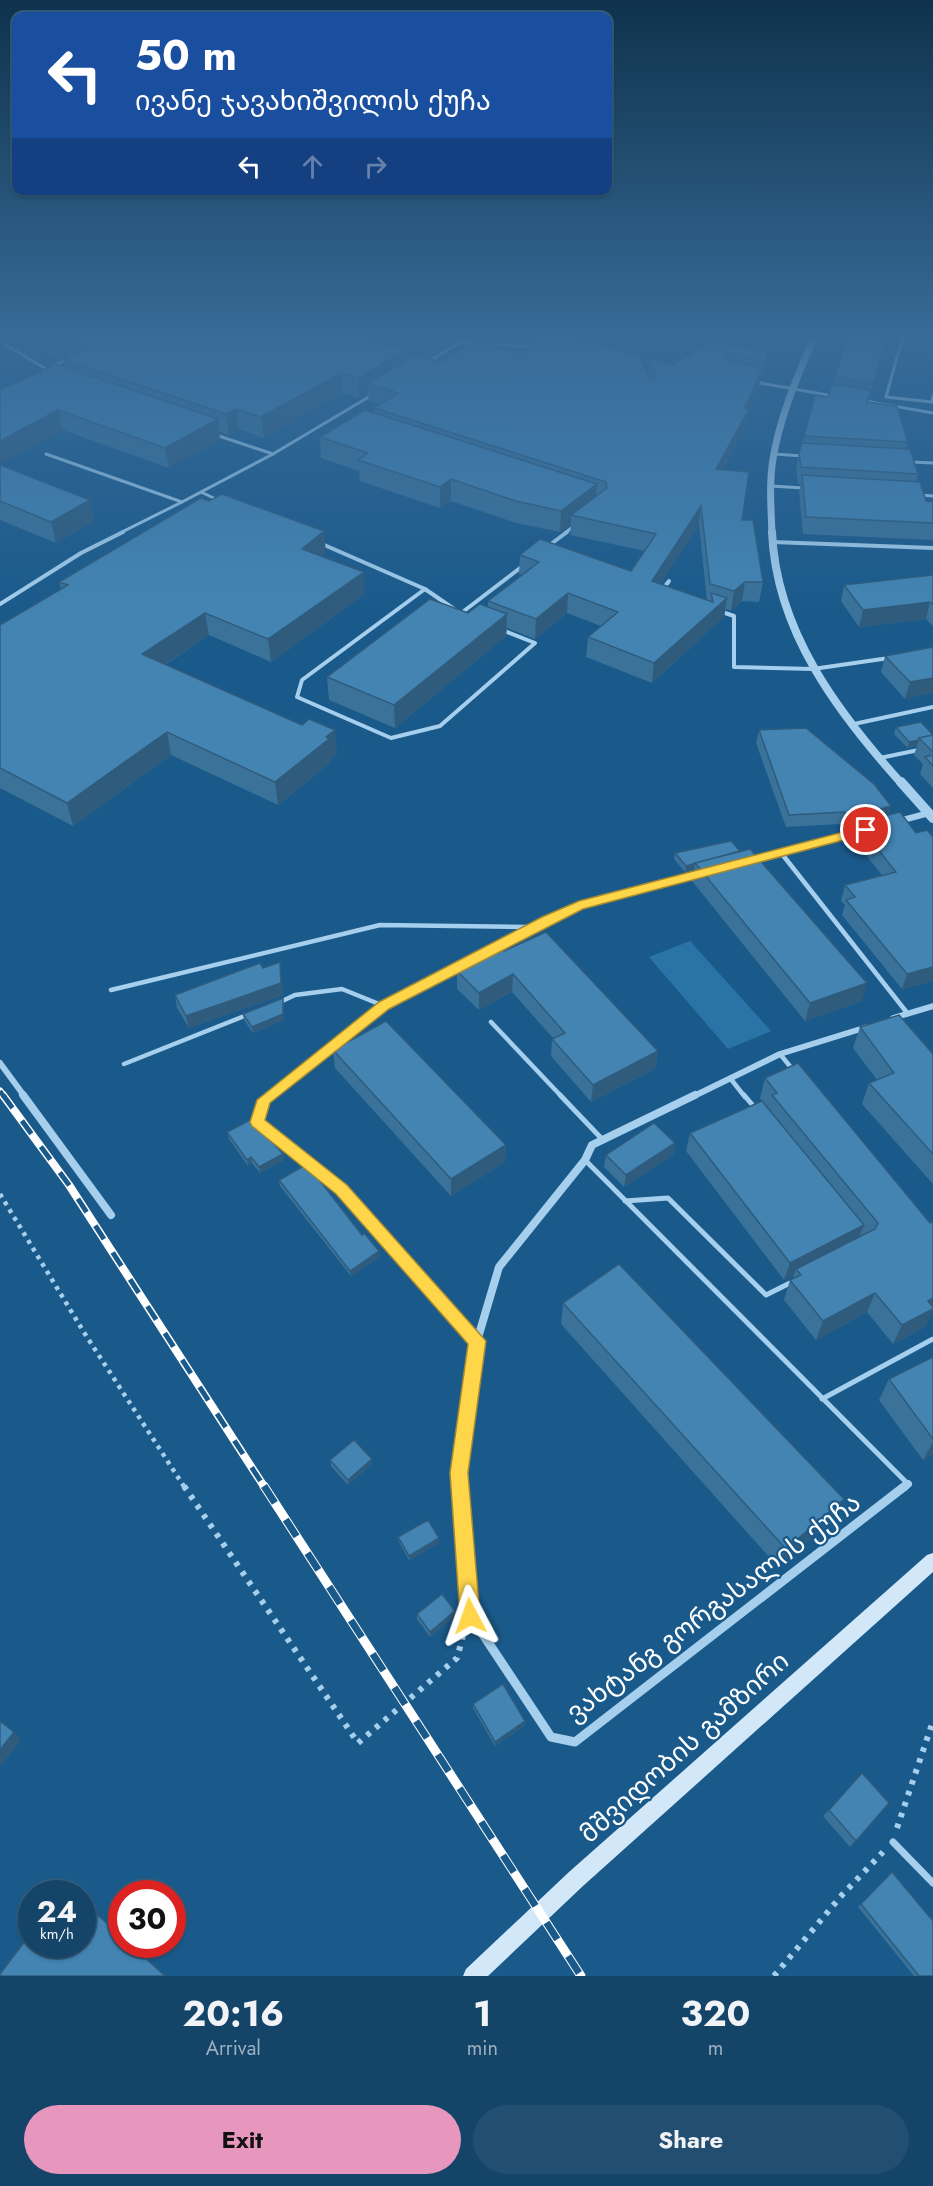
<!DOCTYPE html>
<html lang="en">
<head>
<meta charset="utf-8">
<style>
  :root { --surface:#144468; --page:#214e71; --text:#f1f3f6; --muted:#9db0c0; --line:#335c7c; --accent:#e797bd }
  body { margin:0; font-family:Jost,"Noto Sans Georgian",sans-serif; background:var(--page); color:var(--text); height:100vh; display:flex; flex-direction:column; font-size:22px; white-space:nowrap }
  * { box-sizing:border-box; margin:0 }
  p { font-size:20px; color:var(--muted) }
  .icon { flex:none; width:33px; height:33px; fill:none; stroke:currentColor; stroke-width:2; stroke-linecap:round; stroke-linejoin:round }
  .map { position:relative; height:1976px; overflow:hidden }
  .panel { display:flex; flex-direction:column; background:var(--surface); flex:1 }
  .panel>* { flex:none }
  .hud { position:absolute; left:12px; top:12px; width:600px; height:183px; border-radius:12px; box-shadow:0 2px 4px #0004,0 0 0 2px var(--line); background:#1a4fa0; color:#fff; overflow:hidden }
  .speed { position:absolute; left:18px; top:1880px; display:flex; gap:12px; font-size:30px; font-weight:700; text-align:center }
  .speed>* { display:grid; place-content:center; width:78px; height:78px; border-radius:50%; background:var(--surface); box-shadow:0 2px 4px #0004,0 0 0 2px var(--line); line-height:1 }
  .speed small { font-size:15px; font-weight:400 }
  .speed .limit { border:9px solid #d22; background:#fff; color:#111 }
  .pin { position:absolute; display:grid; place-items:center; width:51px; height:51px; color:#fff; margin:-26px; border:3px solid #fff; border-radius:50%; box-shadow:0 2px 6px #0007 }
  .me { position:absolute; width:66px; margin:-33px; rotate:356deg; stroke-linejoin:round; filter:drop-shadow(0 0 4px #0008) }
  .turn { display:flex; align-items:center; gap:21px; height:126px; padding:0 24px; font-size:27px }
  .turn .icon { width:78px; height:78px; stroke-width:2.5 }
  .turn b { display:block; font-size:42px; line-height:51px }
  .lanes { display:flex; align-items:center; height:57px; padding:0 24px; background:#0003; justify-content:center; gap:30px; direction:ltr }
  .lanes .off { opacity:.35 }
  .eta { display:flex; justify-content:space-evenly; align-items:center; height:102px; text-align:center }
  .eta b { font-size:36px; font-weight:700; line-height:42px }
  .action { display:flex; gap:12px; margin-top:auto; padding:12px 24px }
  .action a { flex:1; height:69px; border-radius:36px; background:var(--accent); color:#111; font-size:24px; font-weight:700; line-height:69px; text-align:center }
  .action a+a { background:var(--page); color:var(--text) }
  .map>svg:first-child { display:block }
</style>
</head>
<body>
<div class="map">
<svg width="933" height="1976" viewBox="0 0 933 1976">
  <rect width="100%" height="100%" fill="#1a5a8b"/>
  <polygon fill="#2a73a7" points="690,941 771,1031 728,1049 649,957"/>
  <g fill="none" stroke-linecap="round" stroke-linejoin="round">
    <polyline stroke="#a5cfed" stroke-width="4.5" stroke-dasharray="4 5" stroke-linecap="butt" points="0,1194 85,1334 185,1488"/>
    <g stroke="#a5cfed" stroke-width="6" stroke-dasharray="4.5 7" stroke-linecap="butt">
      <polyline points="184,1486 358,1743 457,1658 463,1636"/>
      <polyline points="897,1828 933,1721"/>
      <polyline points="774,1976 842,1895 883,1852"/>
    </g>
    <g stroke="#a5cfed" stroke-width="3">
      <polyline points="904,332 886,397 932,402 933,396"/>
      <polyline points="460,343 478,344"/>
      <polyline points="486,344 532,347"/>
      <polyline points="6,345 46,369"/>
      <polyline points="428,362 477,332"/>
      <polyline points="53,366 70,358"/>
      <polyline points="755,382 833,396"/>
      <polyline points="865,401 933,413"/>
      <polyline points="216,435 273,454"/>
      <polyline points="46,454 182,502 273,454 372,395"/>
      <polyline points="774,454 804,456"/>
      <polyline points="911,462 933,463"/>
      <polyline points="771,486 804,488"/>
      <polyline points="201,492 220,501"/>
      <polyline points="921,495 933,496"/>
      <polyline points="120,533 182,502"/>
      <polyline points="565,533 574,526"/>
    </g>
    <g stroke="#a5cfed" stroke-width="4">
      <polyline points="773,542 933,548"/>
      <polyline points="322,544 425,589 454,609"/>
      <polyline points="547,547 567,532"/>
      <polyline points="425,589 302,680 297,697 391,738 440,726 535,643 502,630"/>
      <polyline points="663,589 669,581"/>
      <polyline points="0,604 81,553 123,532"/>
      <polyline points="719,611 734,616 734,667 813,669 889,658"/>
      <polyline points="460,614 524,565"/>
      <polyline points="854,724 933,707"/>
      <polyline points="880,758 933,747"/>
    </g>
    <g stroke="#a5cfed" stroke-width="4.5">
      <polyline points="782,854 908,1014"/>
      <polyline points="111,990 380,925 528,927"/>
      <polyline points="278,1003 295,995 342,989 384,1006"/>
      <polyline points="491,1022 562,1097"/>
      <polyline points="780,1054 793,1070"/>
      <polyline points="124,1064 247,1015"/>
      <polyline points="730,1078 745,1097"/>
      <polyline points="268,1097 384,1006 530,927"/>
    </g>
    <g stroke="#a5cfed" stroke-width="5">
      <polyline points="270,1095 264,1100 257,1122 341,1189 477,1341"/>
      <polyline points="560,1095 602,1139"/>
      <polyline points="744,1095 755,1108"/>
      <polyline points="585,1160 908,1484"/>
      <polyline points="625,1201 668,1198 766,1295 794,1281"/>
      <polyline points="822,1399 933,1339"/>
    </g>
    <polyline stroke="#a5cfed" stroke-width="7" points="893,1842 933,1883"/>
    <g stroke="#a5cfed" stroke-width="6">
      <polyline points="899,821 929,813"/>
      <polyline points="754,861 860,832"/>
      <polyline points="530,927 579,906 701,874"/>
      <polyline points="893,1018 933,1006"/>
      <polyline points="0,1063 25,1097"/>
      <polyline points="692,1097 780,1054 867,1027"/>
    </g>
    <g stroke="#a5cfed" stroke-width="8">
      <polyline points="23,1095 111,1215"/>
      <polyline points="460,1488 459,1473 477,1341 499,1267 585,1160 592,1145 695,1095"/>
      <polyline points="903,1488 908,1484"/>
    </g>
    <polyline stroke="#a5cfed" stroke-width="9" points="460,1486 470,1615 551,1737 575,1742 905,1486"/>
    <path stroke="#a5cfed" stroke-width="7" d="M 772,533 C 771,509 769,483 773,459 C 780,415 799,373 816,332"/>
    <path stroke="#a5cfed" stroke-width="8" d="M 772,532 C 776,631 838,713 902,784"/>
    <polyline stroke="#a5cfed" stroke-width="10" points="901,782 933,818"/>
    <polygon fill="#d2e8f9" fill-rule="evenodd" points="933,1553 933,1572 583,1886 488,1976 463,1976 466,1969 569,1872 927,1555"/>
    <defs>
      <polyline id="rail-far2" points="0,1091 4,1097"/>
      <polyline id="rail-far1" points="3,1095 69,1185 265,1488"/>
      <polyline id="rail" points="264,1486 581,1976"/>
    </defs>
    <use href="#rail-far2" stroke="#fff" stroke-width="7"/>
    <use href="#rail-far1" stroke="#fff" stroke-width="8"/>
    <use href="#rail" stroke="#fff" stroke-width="9"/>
    <use href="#rail-far2" stroke="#1a5a8b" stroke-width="4.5" stroke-dasharray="13" stroke-linecap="butt"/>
    <use href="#rail-far1" stroke="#1a5a8b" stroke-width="5" stroke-dasharray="16" stroke-linecap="butt"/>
    <use href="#rail" stroke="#1a5a8b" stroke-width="7" stroke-dasharray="20" stroke-linecap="butt"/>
  </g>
  <g fill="#3a729a" fill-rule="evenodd">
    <path d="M 0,332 L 344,332 L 406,361 L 440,362 L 521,353 L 592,340 L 592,343 L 647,373 L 649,359 L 673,365 L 745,349 L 768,351 L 765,368 L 761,380 L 760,379 L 759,387 L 748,413 L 746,427 L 723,470 L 742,520 L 763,582 L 759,602 L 742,601 L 731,611 L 726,609 L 724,617 L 652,683 L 586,657 L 588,637 L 601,626 L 567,613 L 535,639 L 507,628 L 506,636 L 395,728 L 329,700 L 327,677 L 468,613 L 488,607 L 488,601 L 522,575 L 519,574 L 520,555 L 631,571 L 645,551 L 570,535 L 571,524 L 560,532 L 516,523 L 451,501 L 440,508 L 360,481 L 359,471 L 321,458 L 320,437 L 374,413 L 374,408 L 379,404 L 369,401 L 368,393 L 359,398 L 342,393 L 264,438 L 239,429 L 229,435 L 219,431 L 220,440 L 169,468 L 63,430 L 0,464 L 66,367 L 64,360 L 71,357 L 70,354 L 61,358 L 0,337 ZM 699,525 L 707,601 L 660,584 Z"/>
    <polygon points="427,332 446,332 440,336"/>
    <polygon points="850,332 889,332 868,402 908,442 906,449 918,474 916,482 926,501 933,502 933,540 803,534 799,492 801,484 798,484 796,469 799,453 804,436 828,397 834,384 835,376"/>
    <polygon points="0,465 94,521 56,543 0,520"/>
    <polygon points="326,553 322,556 365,594 271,662 209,635 165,665 337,753 331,759 331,762 278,805 171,755 73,826 0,788 0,625 61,589 59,582"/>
    <polygon points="933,575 933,626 926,619 859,627 841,601 844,585"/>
    <polygon points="933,647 905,699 881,672 885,656"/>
    <polygon points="896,727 933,734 933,788 920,774 923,764 914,755 917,746 908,748 894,734"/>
    <polygon points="759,730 916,833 933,837 933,981 902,989 842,915 845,905 841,901 845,885 882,875 853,839 856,827 845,830 841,824 786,827 756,743"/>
    <polygon points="731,841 862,1001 805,1021 692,881 694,870 685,872 674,859 675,853"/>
    <polygon points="504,951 658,1051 655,1069 591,1102 551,1056 552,1039 553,1038 512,992 479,1010 457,989 457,971"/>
    <polygon points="280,962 283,995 189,1028 177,1008 175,995 263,968"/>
    <polygon points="283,1005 284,1020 253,1033 244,1020 243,1014"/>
    <polygon points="860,1027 933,1054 933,1184 862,1104 869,1083 877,1080 853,1048"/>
    <polygon points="333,1050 506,1145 505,1162 451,1196 335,1068"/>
    <polygon points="798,1063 932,1312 925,1327 893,1344 867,1312 816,1340 784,1300 790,1280 793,1279 794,1275 784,1280 686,1151 690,1133 768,1109 760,1098 765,1078"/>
    <polygon points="227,1132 283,1154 284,1160 260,1173 252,1163 248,1166 229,1139"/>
    <polygon points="675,1143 673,1155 624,1187 604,1167 606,1155"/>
    <polygon points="279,1180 362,1235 380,1257 351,1276 280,1186"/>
    <polygon points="563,1303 844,1499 834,1518 778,1567 561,1324"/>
    <polygon points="933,1357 933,1454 923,1460 879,1400 889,1379"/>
    <polygon points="330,1460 372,1464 348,1485 331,1466"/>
    <polygon points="398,1537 439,1543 409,1560 399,1542"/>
    <polygon points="455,1611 455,1616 430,1637 417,1619 417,1614"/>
    <polygon points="473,1704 525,1725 495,1746 473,1708"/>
    <polygon points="889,1803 850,1847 823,1816 829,1810"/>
    <polygon points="889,1875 933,1976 914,1976 858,1907"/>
  </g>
  <g fill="#2f5c7d">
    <polygon points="72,332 120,332 68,342 70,354 61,358 57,338"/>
    <polygon points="440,332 446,332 440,336"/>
    <polygon points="888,332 887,340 870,398 873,383"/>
    <polygon points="406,350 407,370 368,383 368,393 359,398 358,378"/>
    <polygon points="768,351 765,368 761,380 764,362"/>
    <polygon points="728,352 726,369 724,354"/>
    <polygon points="762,369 759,387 748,413 746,427 713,488 716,469 745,408"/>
    <polygon points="341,373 342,393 264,438 261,417"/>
    <polygon points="236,409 239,429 229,435 226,414"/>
    <polygon points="58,410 63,430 0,464 0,441"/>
    <polygon points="218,419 220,440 169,468 165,448"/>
    <polygon points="451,479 451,501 440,508 440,487"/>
    <polygon points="597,484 595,505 571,515 571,524 560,532 561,511"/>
    <polygon points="90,500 94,521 56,543 51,522"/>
    <polygon points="701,506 699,525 650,600 652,581"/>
    <polygon points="324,531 326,553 304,571 302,549"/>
    <polygon points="364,572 365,594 271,662 268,639"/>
    <polygon points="745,582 742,601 731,611 734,591"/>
    <polygon points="568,593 567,613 535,639 536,619"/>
    <polygon points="727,598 724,617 652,683 654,663"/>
    <polygon points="930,602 926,619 859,627 863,610"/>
    <polygon points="205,613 209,635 146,677 142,654"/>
    <polygon points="507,614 506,636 395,728 394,705"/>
    <polygon points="933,678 933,693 905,699 910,682"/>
    <polygon points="335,730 337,753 331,759 331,762 278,805 275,782"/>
    <polygon points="167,732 171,755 73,826 67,803"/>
    <polygon points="919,740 917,746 908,748 909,742"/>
    <polygon points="891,806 888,819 857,823 856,827 845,830 849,817"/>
    <polygon points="695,864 694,870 685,872 686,866"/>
    <polygon points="280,962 283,995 189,1028 186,1016"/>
    <polygon points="933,967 933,981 902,989 907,974"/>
    <polygon points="513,974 512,992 479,1010 479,993"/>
    <polygon points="867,983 862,1001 805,1021 810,1003"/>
    <polygon points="283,998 284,1020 253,1033 252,1027"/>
    <polygon points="658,1051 655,1069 591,1102 593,1085"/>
    <polygon points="675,1143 673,1155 624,1187 626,1175"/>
    <polygon points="506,1145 505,1162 451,1196 451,1179"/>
    <polygon points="283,1154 284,1160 260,1173 259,1167"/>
    <polygon points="251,1157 252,1163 248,1166 247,1160"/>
    <polygon points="864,1225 857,1242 796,1269 794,1275 784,1280 790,1263"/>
    <polygon points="379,1251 380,1257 351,1276 350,1271"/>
    <polygon points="875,1293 867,1312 816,1340 823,1321"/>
    <polygon points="933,1298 933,1312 925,1327 893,1344 902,1325 928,1301"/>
    <polygon points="933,1442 933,1454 923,1460"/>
    <polygon points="372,1459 372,1464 348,1485 348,1480"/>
    <polygon points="844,1499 834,1518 778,1567 786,1549"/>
    <polygon points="439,1538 439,1543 409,1560 409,1556"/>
    <polygon points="455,1611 455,1616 430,1637 430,1632"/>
    <polygon points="525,1721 525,1725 495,1746 495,1742"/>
    <polygon points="14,1732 21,1740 0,1767 0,1750"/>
  </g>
  <g fill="#4384b3" stroke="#2f5c7d" stroke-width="1.5">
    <polygon points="38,332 72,332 57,338"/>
    <polygon points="89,332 344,332 406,350 358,378 341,373 261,417 236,409 226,414 64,360 88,348 68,342"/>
    <polygon points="850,332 888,332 873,383 835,376"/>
    <polygon points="556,333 592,340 589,342 560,334 555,334"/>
    <polygon points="543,334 560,334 639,356 650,379 654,381 657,376 649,359 673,365 712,340 745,349 768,351 764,362 728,352 724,354 726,359 762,369 745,408 749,409 716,469 749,472 742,520 753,520 763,582 745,582 734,591 710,584 701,506 652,581 713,602 711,593 727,598 654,663 588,637 618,612 568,593 536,619 488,601 539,562 520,555 540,539 631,571 656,534 571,515 607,488 606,482 374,408 398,393 368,383 416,355 440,362 477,341 521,353"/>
    <polygon points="56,364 218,419 165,448 58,410 0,441 0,390"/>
    <polygon points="833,384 871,390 867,402 897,406 908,442 804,436 815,395 828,397"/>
    <polygon points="365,410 597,484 561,511 516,501 451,479 440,487 358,460 368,453 320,437"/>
    <polygon points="802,443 910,449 918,474 801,467 799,453"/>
    <polygon points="0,465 90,500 51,522 0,501"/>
    <polygon points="802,475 920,482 926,501 933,502 933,523 806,517"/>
    <polygon points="222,494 324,531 302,549 364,572 268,639 205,613 142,654 302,725 309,719 335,730 326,737 329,739 275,782 167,732 67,803 0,768 0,625 68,585 59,582 201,498 209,501"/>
    <polygon points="933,575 933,605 930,602 863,610 844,585"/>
    <polygon points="430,599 468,613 480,604 507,614 394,705 327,677"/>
    <polygon points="933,647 933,678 910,682 885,656"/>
    <polygon points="921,722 933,735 919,738 919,740 909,742 896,727"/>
    <polygon points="806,728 874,784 891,806 849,817 844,812 789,815 759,730"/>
    <polygon points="933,735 933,752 919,738"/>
    <polygon points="933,755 933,766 925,757"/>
    <polygon points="900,812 916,833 927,830 933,837 933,967 907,974 846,900 855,897 845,885 896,872 857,823"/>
    <polygon points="731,841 740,851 686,866 675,853"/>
    <polygon points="750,849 867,983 810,1003 695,863"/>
    <polygon points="546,932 658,1051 593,1085 552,1039 565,1033 513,974 479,993 457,971 501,948 504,951"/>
    <polygon points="280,962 281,983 186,1016 175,995 260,963 263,968"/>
    <polygon points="283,998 283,1014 252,1027 243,1014"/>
    <polygon points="899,1015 933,1054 933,1154 869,1083 894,1073 860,1027"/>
    <polygon points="386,1021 506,1145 451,1179 333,1050"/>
    <polygon points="798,1063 930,1223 933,1222 933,1298 928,1301 933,1307 933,1309 902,1325 875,1293 823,1321 790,1280 801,1275 796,1269 875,1229 878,1223 772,1095 777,1093 765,1078"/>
    <polygon points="762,1101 864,1225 790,1263 690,1133"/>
    <polygon points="252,1119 283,1154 259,1167 251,1157 247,1160 227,1132"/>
    <polygon points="654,1123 675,1143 626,1175 606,1155"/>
    <polygon points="307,1164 362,1235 364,1233 379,1251 350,1271 279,1180"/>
    <polygon points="619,1264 844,1499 786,1549 563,1303"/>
    <polygon points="933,1357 933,1439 889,1379"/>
    <polygon points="354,1440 372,1459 348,1480 330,1460"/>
    <polygon points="428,1520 439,1538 409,1556 398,1537"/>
    <polygon points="442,1594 455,1611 430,1632 417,1614"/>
    <polygon points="503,1684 525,1721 495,1742 473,1704"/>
    <polygon points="0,1721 14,1732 0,1750"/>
    <polygon points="862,1773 889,1803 856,1841 829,1810"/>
    <polygon points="892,1872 933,1921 933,1976 919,1976 861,1904"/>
    <polygon points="66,1887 73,1893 61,1893"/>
    <polygon points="82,1901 122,1937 122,1944 130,1944 165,1976 0,1976 0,1974 32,1932 32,1944 82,1944"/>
  </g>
  <linearGradient id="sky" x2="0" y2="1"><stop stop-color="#0e324c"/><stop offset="0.55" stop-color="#386b98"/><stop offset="1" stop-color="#386b98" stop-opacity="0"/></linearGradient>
  <rect width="933" height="609" fill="url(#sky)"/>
  <polygon fill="#ffd54a" stroke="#a68a30" stroke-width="1.5" points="866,826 872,830 870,833 583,909 389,1009 270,1103 265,1120 347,1185 486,1341 468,1473 480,1616 477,1622 470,1625 463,1622 460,1616 450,1473 468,1344 336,1194 252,1126 250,1122 257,1100 379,1002 542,917 579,901"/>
  <g text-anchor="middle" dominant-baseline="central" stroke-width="4.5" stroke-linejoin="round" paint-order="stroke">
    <g font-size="26" fill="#fff" stroke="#1a5a8b">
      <text transform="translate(713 1607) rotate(-37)">ვახტანგ გორგასალის ქუჩა</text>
      <text transform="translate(684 1747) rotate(-42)">მშვიდობის გამზირი</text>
    </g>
  </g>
</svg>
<div class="speed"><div>24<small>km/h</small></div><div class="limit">30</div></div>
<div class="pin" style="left:866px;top:830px;background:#d93025"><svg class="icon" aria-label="arrive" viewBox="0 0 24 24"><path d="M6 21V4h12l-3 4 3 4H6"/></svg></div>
<svg class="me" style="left:470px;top:1616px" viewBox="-20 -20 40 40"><path d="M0-17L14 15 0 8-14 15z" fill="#ffd54a" stroke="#fff" stroke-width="4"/></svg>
<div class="hud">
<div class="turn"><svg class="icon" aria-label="left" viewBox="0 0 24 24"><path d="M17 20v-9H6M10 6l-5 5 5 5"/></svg><div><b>50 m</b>ივანე ჯავახიშვილის ქუჩა</div></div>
<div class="lanes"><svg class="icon" aria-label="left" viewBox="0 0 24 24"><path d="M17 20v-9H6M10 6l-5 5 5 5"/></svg><svg class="icon off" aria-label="ahead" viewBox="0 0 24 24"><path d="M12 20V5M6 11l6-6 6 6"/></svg><svg class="icon off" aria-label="right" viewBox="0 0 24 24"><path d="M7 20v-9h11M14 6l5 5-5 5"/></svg></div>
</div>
</div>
<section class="panel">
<div class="eta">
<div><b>20:16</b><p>Arrival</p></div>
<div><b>1</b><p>min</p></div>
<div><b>320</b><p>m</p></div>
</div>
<div class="action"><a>Exit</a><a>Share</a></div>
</section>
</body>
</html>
